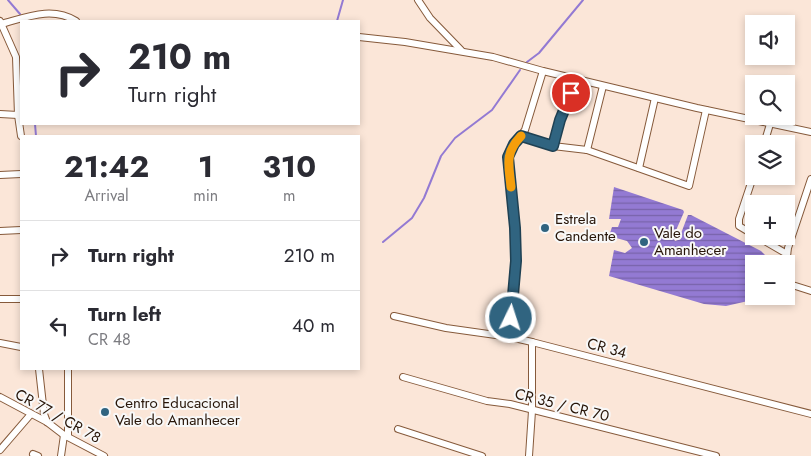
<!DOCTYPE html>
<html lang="en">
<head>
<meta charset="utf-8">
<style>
  :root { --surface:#fff; --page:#f2f2f3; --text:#2b2b33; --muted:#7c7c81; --line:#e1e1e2 }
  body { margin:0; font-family:Jost,sans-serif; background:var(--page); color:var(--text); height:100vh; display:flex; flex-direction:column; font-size:19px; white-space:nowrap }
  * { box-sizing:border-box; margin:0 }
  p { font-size:16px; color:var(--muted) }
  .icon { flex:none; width:28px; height:28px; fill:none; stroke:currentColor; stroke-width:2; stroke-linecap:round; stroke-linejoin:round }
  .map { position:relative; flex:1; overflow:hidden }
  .drawer { position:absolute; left:20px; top:135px; width:340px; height:235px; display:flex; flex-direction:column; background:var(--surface); border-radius:0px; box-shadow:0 2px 8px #0003 }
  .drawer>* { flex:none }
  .guide { position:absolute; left:20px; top:20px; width:340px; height:105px; border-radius:0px; box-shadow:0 2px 8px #0003; background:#fff; color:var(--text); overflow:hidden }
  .fabs { position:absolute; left:745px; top:15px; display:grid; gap:10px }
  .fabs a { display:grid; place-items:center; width:50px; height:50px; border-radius:0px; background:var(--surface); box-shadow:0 2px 8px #0003; font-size:25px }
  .pin { position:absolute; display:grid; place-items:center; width:42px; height:42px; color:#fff; margin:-21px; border:2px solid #fff; border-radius:50%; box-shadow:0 1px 5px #0007 }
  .me { position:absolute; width:55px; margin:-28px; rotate:4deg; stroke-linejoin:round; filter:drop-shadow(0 0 4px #0008) }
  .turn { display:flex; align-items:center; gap:18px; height:105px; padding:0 25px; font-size:22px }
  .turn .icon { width:65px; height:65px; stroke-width:2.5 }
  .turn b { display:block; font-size:35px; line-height:42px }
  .eta { display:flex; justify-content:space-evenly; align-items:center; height:85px; text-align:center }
  .eta b { font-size:30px; font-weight:700; line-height:35px }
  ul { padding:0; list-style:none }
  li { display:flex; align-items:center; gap:15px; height:70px; padding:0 25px; border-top:1px solid var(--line) }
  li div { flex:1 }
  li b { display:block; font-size:19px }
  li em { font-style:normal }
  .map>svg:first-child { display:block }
</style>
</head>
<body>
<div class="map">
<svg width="811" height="456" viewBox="0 0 811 456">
  <defs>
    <pattern id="water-rules" width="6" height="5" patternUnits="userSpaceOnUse" patternTransform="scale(1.25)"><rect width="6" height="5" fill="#937ad3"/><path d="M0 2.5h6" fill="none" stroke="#7863a9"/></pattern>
  </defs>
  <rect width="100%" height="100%" fill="#fbe6d8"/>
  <polygon fill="url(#water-rules)" points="614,187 683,210 684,212 674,235 672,235 675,241 681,239 680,236 688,215 691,215 761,251 768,258 770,264 754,264 754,296 748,301 726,306 704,304 609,276 614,250 625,253 632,248 627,241 609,236 612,227 618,227 621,219 609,219"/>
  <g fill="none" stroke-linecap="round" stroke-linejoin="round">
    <g stroke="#937ad3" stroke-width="2">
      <polyline points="8,0 20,14"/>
      <polyline points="337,21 343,0"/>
      <polyline points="527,62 539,53 583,0"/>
      <polyline points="35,124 36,136"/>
      <polyline points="383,242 412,218 424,198 441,156 455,138 492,110 520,70"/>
    </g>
    <defs>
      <g id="minor">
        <polyline points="418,0 430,18 461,50"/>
        <polyline points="0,21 16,57 18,115 21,136"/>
        <path d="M 1,24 C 27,17 52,6 76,21"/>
        <polyline points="359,37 405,42 493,57 543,71 697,108 811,132"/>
        <polyline points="0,114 18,115"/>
        <polyline points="521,136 553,146 587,150 689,186 706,110"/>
        <polyline points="764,144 770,124"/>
        <polyline points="553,146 560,120 577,79"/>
        <polyline points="587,150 603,86"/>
        <polyline points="639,168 655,98"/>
        <polyline points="754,174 739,219 739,226 754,235"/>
        <polyline points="0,175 21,174"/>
        <polyline points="0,231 21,230"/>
        <polyline points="756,236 787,254"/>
        <polyline points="786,264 788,248 811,179"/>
        <polyline points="786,283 811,291"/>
        <polyline points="0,299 21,299"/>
        <polyline points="394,316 446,328 510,337 532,342 811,414"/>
        <polyline points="510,337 516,261 515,228 508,157 514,144 525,130 543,71"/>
        <polyline points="0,343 21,347"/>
        <polyline points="39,369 44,414 47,422"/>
        <polyline points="403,377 487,401 510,404 716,456"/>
        <polyline points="0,397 47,422 64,435 104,456"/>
        <polyline points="398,429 482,456"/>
        <polyline points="68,437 68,369"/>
        <polyline points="0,450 31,414"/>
        <polyline points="33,454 38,456"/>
        <polyline points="61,456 64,435"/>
        <polyline points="529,456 532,411 532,342"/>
      </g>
    </defs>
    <use href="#minor" stroke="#865a3b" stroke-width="8"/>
    <use href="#minor" stroke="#fff" stroke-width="6"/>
  </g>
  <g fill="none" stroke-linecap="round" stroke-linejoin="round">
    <defs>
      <polyline id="route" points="511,318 516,261 515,228 508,157 514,144 521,136 553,146 560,120 571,93"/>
    </defs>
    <use href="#route" stroke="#1f4153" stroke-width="12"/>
    <use href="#route" stroke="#306480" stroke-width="9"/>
    <path stroke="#f59e0b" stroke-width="9" d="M 511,187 C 509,165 504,154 521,136"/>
  </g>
  <g fill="#306480" stroke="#f8f8f8" stroke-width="2">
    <circle cx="545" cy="228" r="5"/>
    <circle cx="644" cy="242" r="5"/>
    <circle cx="105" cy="412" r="5"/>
  </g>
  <g text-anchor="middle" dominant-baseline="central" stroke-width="4" stroke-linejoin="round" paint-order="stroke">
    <g font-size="15" fill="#271508" stroke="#f8f8f8" text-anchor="start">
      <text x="555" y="219">Estrela<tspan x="555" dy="17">Candente</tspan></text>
      <text x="654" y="233">Vale do<tspan x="654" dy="17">Amanhecer</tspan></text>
      <text x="115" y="403">Centro Educacional<tspan x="115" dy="17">Vale do Amanhecer</tspan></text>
    </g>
    <g font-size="15" fill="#271508" stroke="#f8f8f8">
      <text transform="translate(607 348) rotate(15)">CR 34</text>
      <text transform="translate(562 405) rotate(14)">CR 35 / CR 70</text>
      <text transform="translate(58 416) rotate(29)">CR 77 / CR 78</text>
    </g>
  </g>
</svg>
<div class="fabs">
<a><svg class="icon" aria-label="sound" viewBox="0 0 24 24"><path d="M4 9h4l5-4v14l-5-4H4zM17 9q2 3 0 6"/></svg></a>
<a><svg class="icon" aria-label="search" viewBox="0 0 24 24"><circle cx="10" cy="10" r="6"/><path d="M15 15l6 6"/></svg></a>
<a><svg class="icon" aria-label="layers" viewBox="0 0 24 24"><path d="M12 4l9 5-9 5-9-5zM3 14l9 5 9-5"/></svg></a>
<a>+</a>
<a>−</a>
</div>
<div class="pin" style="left:571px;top:93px;background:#d93025"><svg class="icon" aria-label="arrive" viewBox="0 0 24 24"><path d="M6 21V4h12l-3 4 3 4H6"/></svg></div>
<svg class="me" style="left:511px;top:318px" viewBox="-20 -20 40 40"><circle r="17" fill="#306480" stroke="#fff" stroke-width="3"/><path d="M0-11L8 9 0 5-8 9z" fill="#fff"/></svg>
<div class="guide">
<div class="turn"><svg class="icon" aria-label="right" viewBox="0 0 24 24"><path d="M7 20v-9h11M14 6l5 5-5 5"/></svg><div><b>210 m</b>Turn right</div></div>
</div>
<section class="drawer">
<div class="eta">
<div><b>21:42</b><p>Arrival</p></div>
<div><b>1</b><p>min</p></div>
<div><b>310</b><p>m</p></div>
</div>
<ul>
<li><svg class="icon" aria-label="right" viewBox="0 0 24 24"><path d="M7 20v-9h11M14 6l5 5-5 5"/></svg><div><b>Turn right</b></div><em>210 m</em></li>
<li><svg class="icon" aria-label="left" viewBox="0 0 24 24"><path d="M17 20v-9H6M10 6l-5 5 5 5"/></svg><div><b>Turn left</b><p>CR 48</p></div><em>40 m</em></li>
</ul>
</section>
</div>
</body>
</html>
